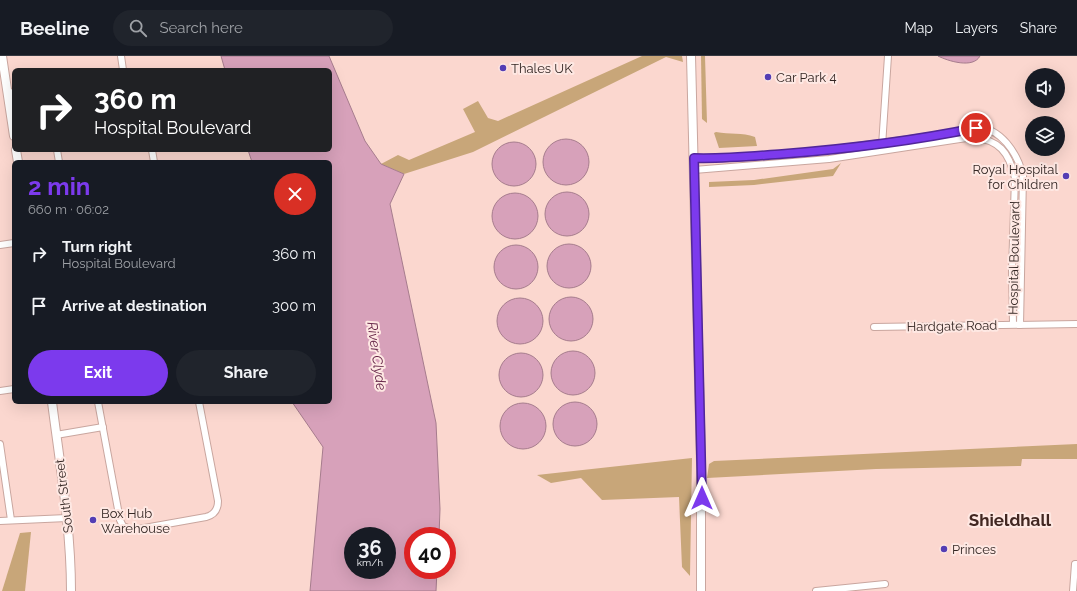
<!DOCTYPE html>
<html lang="en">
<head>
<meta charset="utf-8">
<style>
  :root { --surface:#171b24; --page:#20242c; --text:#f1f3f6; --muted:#9ea1a6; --line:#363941; --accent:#7c3aed }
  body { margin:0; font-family:Raleway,sans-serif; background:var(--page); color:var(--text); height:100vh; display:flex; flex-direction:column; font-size:15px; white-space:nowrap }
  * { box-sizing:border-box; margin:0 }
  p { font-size:13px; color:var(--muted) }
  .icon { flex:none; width:22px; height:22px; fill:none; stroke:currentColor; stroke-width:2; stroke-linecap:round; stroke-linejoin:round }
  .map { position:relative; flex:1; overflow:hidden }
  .details { position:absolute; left:12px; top:104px; width:320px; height:244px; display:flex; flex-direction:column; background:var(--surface); border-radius:6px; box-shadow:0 4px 16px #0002 }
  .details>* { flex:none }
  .banner { position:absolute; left:12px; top:12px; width:320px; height:84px; border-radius:6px; box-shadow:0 4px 16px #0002; background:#202124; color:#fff; overflow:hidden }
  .controls { position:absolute; left:1025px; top:12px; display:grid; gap:8px }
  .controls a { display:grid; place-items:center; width:40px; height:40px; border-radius:50%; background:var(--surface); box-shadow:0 4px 16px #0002; font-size:20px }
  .speed { position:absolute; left:344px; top:471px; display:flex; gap:8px; font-size:20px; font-weight:700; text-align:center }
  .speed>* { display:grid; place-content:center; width:52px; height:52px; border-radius:50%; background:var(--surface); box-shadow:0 4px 16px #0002; line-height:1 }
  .speed small { font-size:10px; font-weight:400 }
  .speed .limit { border:6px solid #d22; background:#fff; color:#111 }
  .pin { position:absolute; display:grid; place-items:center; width:34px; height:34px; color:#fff; margin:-17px; border:2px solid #fff; border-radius:50%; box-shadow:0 1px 4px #0007 }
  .me { position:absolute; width:44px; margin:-22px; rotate:0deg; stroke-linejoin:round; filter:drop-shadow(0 0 3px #0008) }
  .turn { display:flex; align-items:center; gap:14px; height:84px; padding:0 16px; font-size:18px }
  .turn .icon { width:52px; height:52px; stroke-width:2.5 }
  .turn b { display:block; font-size:28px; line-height:34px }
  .round { display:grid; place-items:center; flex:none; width:42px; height:42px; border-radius:21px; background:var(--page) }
  .head { display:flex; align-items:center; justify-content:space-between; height:68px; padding:0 16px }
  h1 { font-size:24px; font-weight:700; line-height:30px; color:var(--accent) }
  .cta { display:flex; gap:8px; margin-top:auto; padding:8px 16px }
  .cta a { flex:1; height:46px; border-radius:24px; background:var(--accent); color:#fff; font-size:16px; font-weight:700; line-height:46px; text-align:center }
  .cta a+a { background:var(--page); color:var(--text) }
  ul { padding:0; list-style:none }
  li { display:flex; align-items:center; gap:12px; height:52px; padding:0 16px }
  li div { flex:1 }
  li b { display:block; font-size:15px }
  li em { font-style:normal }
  header { display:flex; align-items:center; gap:24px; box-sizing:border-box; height:56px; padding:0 20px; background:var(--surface); border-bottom:1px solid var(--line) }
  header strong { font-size:19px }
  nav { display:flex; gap:22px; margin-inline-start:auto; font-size:14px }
  .search { width:280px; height:36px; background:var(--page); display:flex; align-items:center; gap:10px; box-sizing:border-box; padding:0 14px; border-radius:22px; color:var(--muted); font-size:15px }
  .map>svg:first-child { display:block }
</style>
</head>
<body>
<header>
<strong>Beeline</strong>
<div class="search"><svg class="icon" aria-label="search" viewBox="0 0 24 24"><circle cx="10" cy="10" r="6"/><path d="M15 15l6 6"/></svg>Search here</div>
<nav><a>Map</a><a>Layers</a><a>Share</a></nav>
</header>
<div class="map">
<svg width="1077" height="535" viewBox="0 0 1077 535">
  <rect width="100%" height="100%" fill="#fbd7cf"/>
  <g fill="#c8a679">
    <polygon points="642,0 682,0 683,6 666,1 473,96 404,118 381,108 398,99 409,104 475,76 463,53 478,45 488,62 498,65"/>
    <polygon points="701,0 705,0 707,67 702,63"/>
    <path d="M 716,76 C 730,79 742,76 755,81 L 757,90 L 719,92 L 714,77 Z"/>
    <polygon points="841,107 833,120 754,129 709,131 709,126 754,124 833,113"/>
    <polygon points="1077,388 1077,403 1022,403 1021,410 876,413 707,422 709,408 714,405"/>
    <polygon points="692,402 690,520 682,511 679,441 602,444 581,422 551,427 537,419"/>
    <polygon points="31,476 25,535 2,535 20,477"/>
  </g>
  <g fill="#d7a1ba" stroke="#a67c8d" fill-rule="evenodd">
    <path d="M 221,0 L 329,0 L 365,85 L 381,108 L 404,118 L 390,148 L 436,367 L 440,453 L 439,480 L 413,480 L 413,514 L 437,514 L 436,535 L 310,535 L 323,391 L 292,346 L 330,346 L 330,106 L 252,106 L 248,94 L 330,94 L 330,14 L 225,14 ZM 353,480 L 387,480 L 387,514 L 353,514 Z"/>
    <path d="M 938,0 L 980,0 C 973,13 948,5 938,0 Z"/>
    <circle cx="566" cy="106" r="23"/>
    <circle cx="514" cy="108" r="22"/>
    <circle cx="567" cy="158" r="22"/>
    <circle cx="515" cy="160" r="23"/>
    <circle cx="569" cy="210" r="22"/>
    <circle cx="516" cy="211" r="22"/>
    <circle cx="571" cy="263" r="22"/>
    <circle cx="520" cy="265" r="23"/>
    <circle cx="573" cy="317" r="22"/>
    <circle cx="521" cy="319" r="22"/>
    <circle cx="575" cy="368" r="22"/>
    <circle cx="523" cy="370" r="23"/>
  </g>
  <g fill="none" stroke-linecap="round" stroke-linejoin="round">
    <defs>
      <g id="minor">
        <polyline points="121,0 123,14"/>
        <polyline points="8,37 14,36"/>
        <polyline points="882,90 888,0"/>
        <polyline points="57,94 59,106"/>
        <polyline points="152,94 154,106"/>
        <path d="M 694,102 C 750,104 808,97 864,89 C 901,84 939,80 976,72 C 1000,70 1018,98 1023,120 L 1020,269"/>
        <path d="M 694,114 L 829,103 L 973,81 C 999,84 1009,96 1015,122 L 1012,214 L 1013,268"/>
        <polyline points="0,189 14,187"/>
        <polyline points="874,271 1077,268"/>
        <polyline points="0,335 14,333"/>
        <path d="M 98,346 L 120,464 L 123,470 L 133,474 L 206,461 C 214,459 218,454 218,445 L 199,346"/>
        <polyline points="56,379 103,371"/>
        <polyline points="0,388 11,464"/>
        <polyline points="0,465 67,462"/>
        <polyline points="816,535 885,528"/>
        <polyline points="1073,535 1075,508 1077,508"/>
      </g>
      <g id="tertiary">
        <polyline points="2,0 14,80"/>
        <polyline points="691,0 701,407 701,535"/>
        <polyline points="16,94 18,106"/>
        <path d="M 52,346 C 60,409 71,472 71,535"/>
      </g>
    </defs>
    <use href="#minor" stroke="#c9a69f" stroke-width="8"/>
    <use href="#tertiary" stroke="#c9a69f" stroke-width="10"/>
    <use href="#minor" stroke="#fff" stroke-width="6"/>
    <use href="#tertiary" stroke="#fff" stroke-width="8"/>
  </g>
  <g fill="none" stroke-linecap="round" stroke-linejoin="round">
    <defs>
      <path id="route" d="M 702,442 L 694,102 C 723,103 753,100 782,98 C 847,93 912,85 976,72"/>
    </defs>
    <use href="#route" stroke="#51269a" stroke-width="10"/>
    <use href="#route" stroke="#7c3aed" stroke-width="7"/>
  </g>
  <g fill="#543db4" stroke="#fee8e3" stroke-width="1.5">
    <circle cx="503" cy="12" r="4"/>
    <circle cx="768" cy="21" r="4"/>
    <circle cx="1066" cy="120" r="4"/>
    <circle cx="93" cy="464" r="4"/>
    <circle cx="944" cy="493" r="4"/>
  </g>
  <g text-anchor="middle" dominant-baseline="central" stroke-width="4" stroke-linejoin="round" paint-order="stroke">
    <g font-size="13" fill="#342724" stroke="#fee8e3" text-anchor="start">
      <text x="511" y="12">Thales UK</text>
      <text x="776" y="21">Car Park 4</text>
      <text x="1058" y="113" text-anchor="end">Royal Hospital<tspan x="1058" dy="15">for Children</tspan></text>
      <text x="101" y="457">Box Hub<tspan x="101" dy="15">Warehouse</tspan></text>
      <text x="952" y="493">Princes</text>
    </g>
    <g font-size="13" fill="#342724" stroke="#fee8e3">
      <text transform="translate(1014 202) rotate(-89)">Hospital Boulevard</text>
      <text transform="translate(952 270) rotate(-1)">Hardgate Road</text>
      <text transform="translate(64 440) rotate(-97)">South Street</text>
    </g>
    <g font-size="14" font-style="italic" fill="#652548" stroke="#fee8e3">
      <text transform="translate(377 300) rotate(82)">River Clyde</text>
    </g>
    <g font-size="17" font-weight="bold" fill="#422722" stroke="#fee8e3">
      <text x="1010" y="464">Shieldhall</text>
    </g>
  </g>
</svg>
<div class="controls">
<a><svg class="icon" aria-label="sound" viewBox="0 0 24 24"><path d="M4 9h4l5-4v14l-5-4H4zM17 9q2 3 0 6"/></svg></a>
<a><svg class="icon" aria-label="layers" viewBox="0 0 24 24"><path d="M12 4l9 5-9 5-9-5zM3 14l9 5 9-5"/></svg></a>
</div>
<div class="speed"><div>36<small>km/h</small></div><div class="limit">40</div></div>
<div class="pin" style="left:976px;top:72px;background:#d93025"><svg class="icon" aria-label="arrive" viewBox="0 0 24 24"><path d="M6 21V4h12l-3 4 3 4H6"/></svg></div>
<svg class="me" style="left:702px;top:442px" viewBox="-20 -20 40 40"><path d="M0-17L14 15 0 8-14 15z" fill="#7c3aed" stroke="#fff" stroke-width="4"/></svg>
<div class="banner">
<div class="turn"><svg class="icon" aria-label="right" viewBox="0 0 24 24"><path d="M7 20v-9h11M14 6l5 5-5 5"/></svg><div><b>360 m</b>Hospital Boulevard</div></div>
</div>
<section class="details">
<div class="head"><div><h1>2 min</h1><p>660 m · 06:02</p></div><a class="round" style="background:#d93025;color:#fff"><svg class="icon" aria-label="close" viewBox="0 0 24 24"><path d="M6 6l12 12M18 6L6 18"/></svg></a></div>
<ul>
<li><svg class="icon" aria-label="right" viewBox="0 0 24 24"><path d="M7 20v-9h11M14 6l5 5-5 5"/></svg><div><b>Turn right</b><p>Hospital Boulevard</p></div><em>360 m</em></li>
<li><svg class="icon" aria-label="arrive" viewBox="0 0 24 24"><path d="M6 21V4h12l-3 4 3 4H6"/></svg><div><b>Arrive at destination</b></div><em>300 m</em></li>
</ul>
<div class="cta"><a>Exit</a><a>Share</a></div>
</section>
</div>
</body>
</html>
